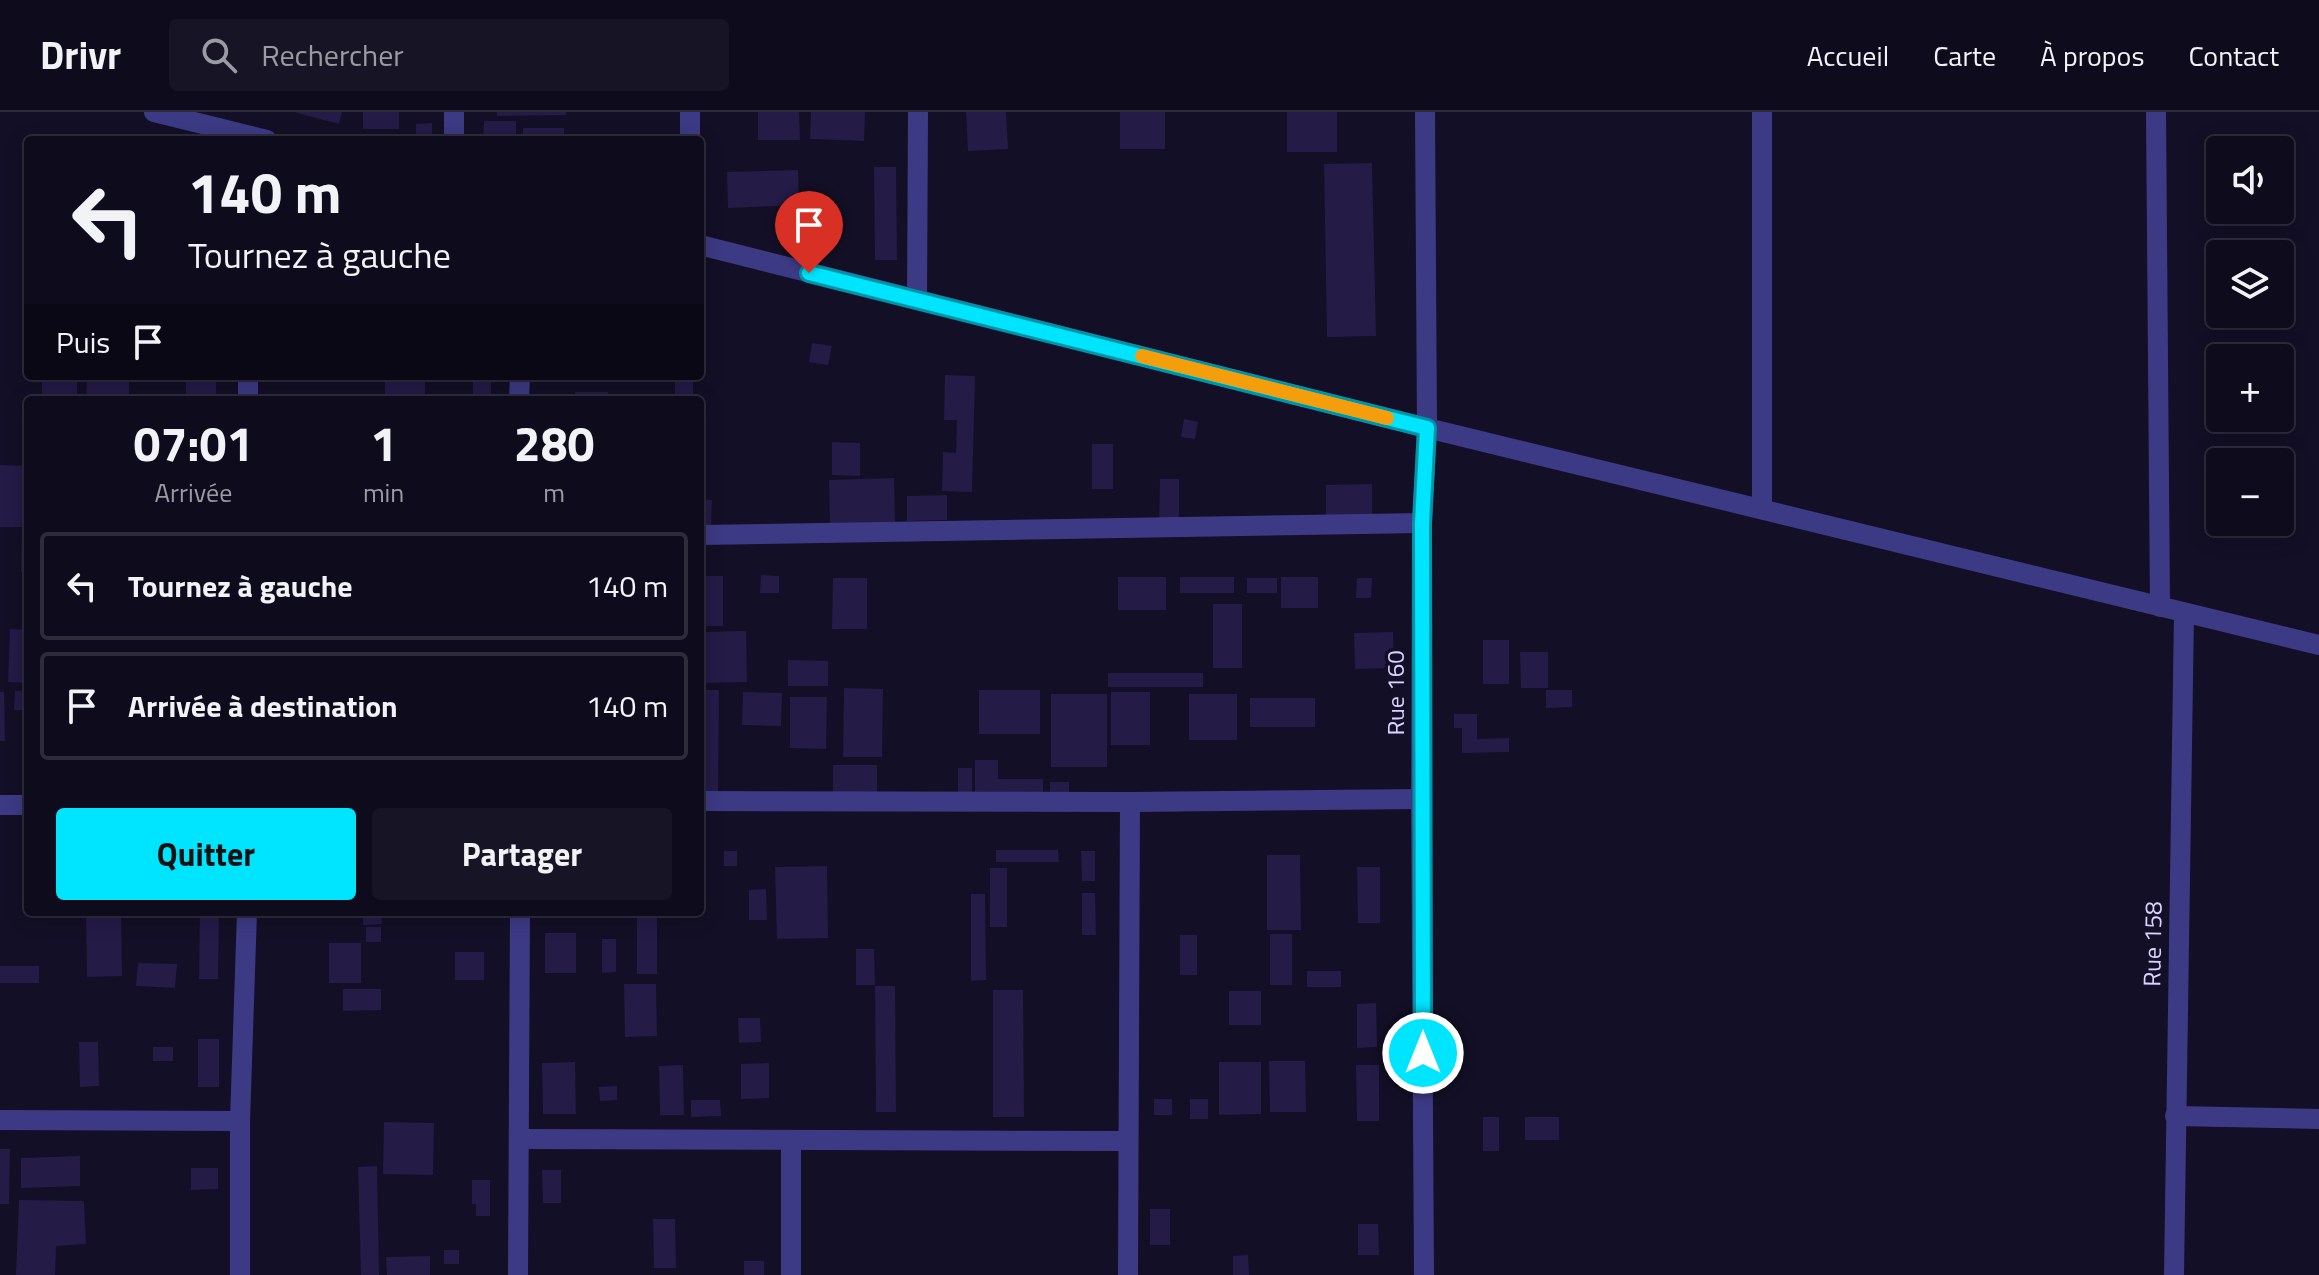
<!DOCTYPE html>
<html lang="fr">
<head>
<meta charset="utf-8">
<style>
  :root { --surface:#0e0b1c; --page:#171425; --text:#f1f3f6; --muted:#9b9ba3; --line:#2e2b3b; --accent:#00e5ff }
  body { margin:0; font-family:"Titillium Web",sans-serif; background:var(--page); color:var(--text); height:100vh; display:flex; flex-direction:column; font-size:30px; white-space:nowrap }
  * { box-sizing:border-box; margin:0 }
  p { font-size:26px; color:var(--muted) }
  .icon { flex:none; width:44px; height:44px; fill:none; stroke:currentColor; stroke-width:2; stroke-linecap:round; stroke-linejoin:round }
  .map { position:relative; flex:1; overflow:hidden }
  .details { position:absolute; left:24px; top:284px; width:680px; height:520px; display:flex; flex-direction:column; background:var(--surface); border-radius:8px; box-shadow:0 4px 20px #0003,0 0 0 2px var(--line) }
  .details>* { flex:none }
  .banner { position:absolute; left:24px; top:24px; width:680px; height:244px; border-radius:8px; box-shadow:0 4px 20px #0003,0 0 0 2px var(--line); background:#0e0b1c; color:var(--text); overflow:hidden }
  .controls { position:absolute; left:2206px; top:24px; display:grid; gap:16px }
  .controls a { display:grid; place-items:center; width:88px; height:88px; border-radius:8px; background:var(--surface); box-shadow:0 4px 20px #0003,0 0 0 2px var(--line); font-size:40px }
  .pin { position:absolute; display:grid; place-items:center; width:68px; height:68px; color:#fff; margin:-82px -34px; border-radius:50% 50% 50% 0; rotate:-45deg; box-shadow:0 0 8px #0007 }
  .pin .icon { rotate:45deg }
  .me { position:absolute; width:88px; margin:-44px; rotate:0deg; stroke-linejoin:round; filter:drop-shadow(0 0 6px #0008) }
  .turn { display:flex; align-items:center; gap:28px; height:168px; padding:0 32px; font-size:36px }
  .turn .icon { width:104px; height:104px; stroke-width:2.5 }
  .turn b { display:block; font-size:56px; line-height:68px }
  .then { display:flex; align-items:center; height:76px; padding:0 32px; background:#0003; gap:16px; font-size:30px }
  .eta { display:flex; justify-content:space-evenly; align-items:center; height:136px; text-align:center }
  .eta b { font-size:48px; font-weight:700; line-height:56px }
  .cta { display:flex; gap:16px; margin-top:auto; padding:16px 32px }
  .cta a { flex:1; height:92px; border-radius:8px; background:var(--accent); color:#111; font-size:32px; font-weight:700; line-height:92px; text-align:center }
  .cta a+a { background:var(--page); color:var(--text) }
  ul { padding:0; list-style:none }
  li { display:flex; align-items:center; gap:24px; height:108px; margin:0 16px 12px; padding:0 16px; border:4px solid var(--line); border-radius:8px }
  li div { flex:1 }
  li b { display:block; font-size:30px }
  li em { font-style:normal }
  header { display:flex; align-items:center; gap:48px; box-sizing:border-box; height:112px; padding:0 40px; background:var(--surface); border-bottom:2px solid var(--line) }
  header strong { font-size:38px }
  nav { display:flex; gap:44px; margin-inline-start:auto; font-size:28px }
  .search { width:560px; height:72px; background:var(--page); display:flex; align-items:center; gap:20px; box-sizing:border-box; padding:0 28px; border-radius:8px; color:var(--muted); font-size:30px }
  .map>svg:first-child { display:block }
</style>
</head>
<body>
<header>
<strong>Drivr</strong>
<div class="search"><svg class="icon" aria-label="search" viewBox="0 0 24 24"><circle cx="10" cy="10" r="6"/><path d="M15 15l6 6"/></svg>Rechercher</div>
<nav><a>Accueil</a><a>Carte</a><a>À propos</a><a>Contact</a></nav>
</header>
<div class="map">
<svg width="2319" height="1163" viewBox="0 0 2319 1163">
  <rect width="100%" height="100%" fill="#130f26"/>
  <g fill="#241b47">
    <polygon points="294,0 342,0 339,12"/>
    <rect x="363" y="0" width="36" height="17"/>
    <polygon points="497,0 566,0 566,3 497,4"/>
    <polygon points="758,0 799,0 800,28 758,28"/>
    <polygon points="811,0 865,0 864,29 810,27"/>
    <polygon points="966,0 1006,0 1008,37 968,39"/>
    <rect x="1120" y="0" width="45" height="37"/>
    <rect x="1287" y="0" width="50" height="40"/>
    <polygon points="484,9 516,9 516,28 483,28"/>
    <polygon points="432,11 432,28 403,28 403,25 416,25 416,12"/>
    <rect x="523" y="16" width="41" height="12"/>
    <polygon points="1372,51 1376,224 1327,225 1324,52"/>
    <polygon points="874,55 896,55 897,148 875,148"/>
    <polygon points="798,58 799,93 728,96 727,60"/>
    <polygon points="812,231 832,234 828,253 809,250"/>
    <polygon points="945,263 975,264 972,380 942,379 943,340 956,341 957,308 944,308"/>
    <rect x="42" y="264" width="35" height="24"/>
    <polygon points="87,264 129,264 129,288 86,288"/>
    <polygon points="385,264 425,264 425,284 385,285"/>
    <rect x="675" y="264" width="18" height="24"/>
    <polygon points="186,265 216,266 216,288 186,288"/>
    <rect x="473" y="266" width="18" height="20"/>
    <rect x="575" y="280" width="33" height="8"/>
    <polygon points="1184,307 1198,310 1195,327 1181,325"/>
    <polygon points="832,330 860,331 860,364 832,363"/>
    <rect x="1092" y="332" width="21" height="45"/>
    <polygon points="0,353 28,354 28,460 21,460 22,415 0,415"/>
    <polygon points="894,366 895,411 830,413 829,368"/>
    <polygon points="1160,367 1179,367 1179,411 1159,411"/>
    <polygon points="1372,372 1372,404 1326,404 1326,373"/>
    <polygon points="947,383 947,408 907,409 907,384"/>
    <polygon points="700,387 712,388 711,413 700,413"/>
    <polygon points="761,463 779,464 779,481 760,481"/>
    <rect x="700" y="464" width="23" height="50"/>
    <rect x="1118" y="465" width="48" height="33"/>
    <rect x="1180" y="465" width="54" height="16"/>
    <rect x="1281" y="465" width="37" height="31"/>
    <polygon points="833,466 867,466 867,517 832,517"/>
    <rect x="1247" y="466" width="30" height="15"/>
    <polygon points="1357,466 1372,466 1371,486 1356,486"/>
    <rect x="1213" y="492" width="29" height="64"/>
    <polygon points="10,517 28,518 28,571 8,570"/>
    <polygon points="746,519 747,570 700,571 700,520"/>
    <polygon points="1393,520 1394,556 1355,557 1354,521"/>
    <rect x="1483" y="528" width="26" height="44"/>
    <polygon points="1520,540 1548,540 1548,576 1521,576"/>
    <polygon points="788,548 828,549 828,574 788,574"/>
    <rect x="1108" y="561" width="95" height="14"/>
    <polygon points="844,576 883,577 882,645 843,645"/>
    <polygon points="700,578 719,578 718,685 700,685"/>
    <rect x="979" y="578" width="61" height="44"/>
    <polygon points="1546,578 1572,578 1572,595 1546,596"/>
    <polygon points="15,579 28,579 28,598 14,598"/>
    <polygon points="0,580 4,580 5,629 0,629"/>
    <polygon points="743,580 782,581 781,614 742,613"/>
    <rect x="1111" y="580" width="39" height="53"/>
    <rect x="1051" y="582" width="56" height="73"/>
    <rect x="1189" y="582" width="48" height="46"/>
    <polygon points="790,585 827,585 826,637 790,636"/>
    <rect x="1250" y="586" width="65" height="29"/>
    <polygon points="1454,602 1477,602 1477,627 1509,626 1509,640 1462,641 1462,616 1454,616"/>
    <polygon points="975,648 998,648 998,667 1043,667 1043,683 975,683"/>
    <rect x="833" y="653" width="44" height="33"/>
    <rect x="958" y="656" width="14" height="27"/>
    <rect x="1050" y="670" width="19" height="16"/>
    <polygon points="996,738 1058,738 1059,750 996,750"/>
    <rect x="724" y="739" width="13" height="15"/>
    <polygon points="1081,739 1095,739 1095,769 1082,769"/>
    <polygon points="1267,743 1300,743 1301,818 1267,818"/>
    <polygon points="827,754 828,826 777,827 775,755"/>
    <polygon points="1357,755 1380,755 1380,811 1358,811"/>
    <rect x="990" y="756" width="17" height="59"/>
    <polygon points="766,777 767,808 749,808 749,778"/>
    <polygon points="1082,781 1095,781 1096,823 1082,823"/>
    <polygon points="971,782 985,782 986,868 971,869"/>
    <polygon points="86,800 121,800 122,864 87,865"/>
    <polygon points="200,800 219,800 218,867 199,867"/>
    <polygon points="363,800 381,800 382,812 363,813"/>
    <rect x="637" y="800" width="20" height="62"/>
    <rect x="366" y="815" width="15" height="15"/>
    <rect x="545" y="821" width="31" height="40"/>
    <rect x="1270" y="822" width="22" height="51"/>
    <rect x="1180" y="823" width="17" height="40"/>
    <polygon points="602,827 616,827 616,860 602,861"/>
    <rect x="329" y="831" width="32" height="40"/>
    <polygon points="856,837 874,837 875,873 856,873"/>
    <rect x="455" y="840" width="29" height="28"/>
    <polygon points="138,851 177,852 175,876 136,874"/>
    <rect x="0" y="854" width="39" height="17"/>
    <rect x="1307" y="859" width="34" height="16"/>
    <polygon points="624,872 656,872 657,924 625,925"/>
    <polygon points="875,874 895,874 896,1000 876,1000"/>
    <polygon points="343,877 381,877 381,898 343,899"/>
    <polygon points="993,878 1023,878 1024,1005 993,1005"/>
    <rect x="1229" y="879" width="32" height="34"/>
    <polygon points="1376,891 1377,935 1357,936 1357,892"/>
    <polygon points="738,906 760,906 761,930 739,931"/>
    <rect x="198" y="927" width="21" height="48"/>
    <polygon points="79,930 98,930 99,974 80,975"/>
    <rect x="153" y="935" width="20" height="14"/>
    <polygon points="1269,949 1305,949 1306,1000 1270,1000"/>
    <polygon points="575,950 576,1002 543,1002 542,951"/>
    <polygon points="1219,950 1261,950 1261,1002 1219,1003"/>
    <polygon points="769,951 769,986 741,987 741,952"/>
    <polygon points="683,953 684,1003 660,1003 659,954"/>
    <polygon points="1356,953 1379,953 1379,1009 1357,1009"/>
    <polygon points="617,974 617,988 600,989 599,975"/>
    <rect x="1154" y="987" width="18" height="16"/>
    <rect x="1190" y="987" width="18" height="20"/>
    <polygon points="691,988 720,988 721,1004 691,1005"/>
    <rect x="1483" y="1005" width="16" height="34"/>
    <rect x="1525" y="1005" width="34" height="23"/>
    <polygon points="384,1010 434,1011 433,1063 383,1062"/>
    <polygon points="0,1037 10,1037 9,1092 0,1092"/>
    <polygon points="80,1044 80,1074 21,1076 21,1046"/>
    <polygon points="377,1054 379,1163 361,1163 358,1055"/>
    <polygon points="191,1056 218,1056 218,1077 191,1078"/>
    <polygon points="542,1058 561,1058 561,1091 543,1091"/>
    <polygon points="472,1068 490,1068 490,1104 476,1104 476,1092 472,1092"/>
    <polygon points="19,1088 84,1089 86,1132 56,1134 55,1163 16,1163"/>
    <rect x="1150" y="1097" width="20" height="36"/>
    <polygon points="653,1107 675,1107 676,1156 654,1156"/>
    <polygon points="1358,1112 1378,1112 1379,1143 1358,1143"/>
    <rect x="444" y="1138" width="15" height="14"/>
    <polygon points="1248,1143 1249,1163 1233,1163 1233,1144"/>
    <polygon points="430,1144 430,1163 387,1163 386,1145"/>
    <rect x="744" y="1149" width="20" height="14"/>
  </g>
  <g fill="none" stroke-linecap="round" stroke-linejoin="round">
    <g stroke="#3d3a85" stroke-width="20">
      <polyline points="454,0 454,28"/>
      <polyline points="690,0 690,28"/>
      <polyline points="1762,0 1762,396"/>
      <polyline points="2156,0 2160,495"/>
      <polyline points="917,188 918,0"/>
      <polyline points="248,264 248,288"/>
      <polyline points="519,288 520,264"/>
      <polyline points="700,423 1422,411"/>
      <polyline points="700,689 1130,690 1421,687"/>
      <polyline points="0,693 28,693"/>
      <polyline points="2175,1004 2319,1007"/>
      <polyline points="0,1008 240,1009"/>
      <polyline points="519,1027 1127,1029"/>
      <polyline points="791,1028 791,1163"/>
      <polyline points="240,1163 240,1009 247,800"/>
      <polyline points="518,1163 520,800"/>
      <polyline points="1128,1163 1130,690"/>
      <polyline points="2174,1163 2184,501"/>
    </g>
    <g stroke="#3d3a85" stroke-width="20">
      <polyline points="154,0 267,28"/>
      <polyline points="700,133 1427,316 2319,533"/>
      <polyline points="1424,1163 1421,687 1422,411 1427,316 1425,0"/>
    </g>
  </g>
  <g fill="none" stroke-linecap="round" stroke-linejoin="round">
    <defs>
      <polyline id="route" points="809,161 1427,316 1422,411 1423,941"/>
    </defs>
    <use href="#route" stroke="#0095a6" stroke-width="20"/>
    <use href="#route" stroke="#00e5ff" stroke-width="14"/>
    <polyline stroke="#f59e0b" stroke-width="14" points="1142,244 1387,306"/>
  </g>
  <g text-anchor="middle" dominant-baseline="central" stroke-width="7" stroke-linejoin="round" paint-order="stroke">
    <g font-size="24" fill="#d9d4ff" stroke="#130f26">
      <text transform="translate(1395 581) rotate(-90)">Rue 160</text>
      <text transform="translate(2152 832) rotate(-89)">Rue 158</text>
    </g>
  </g>
</svg>
<div class="controls">
<a><svg class="icon" aria-label="sound" viewBox="0 0 24 24"><path d="M4 9h4l5-4v14l-5-4H4zM17 9q2 3 0 6"/></svg></a>
<a><svg class="icon" aria-label="layers" viewBox="0 0 24 24"><path d="M12 4l9 5-9 5-9-5zM3 14l9 5 9-5"/></svg></a>
<a>+</a>
<a>−</a>
</div>
<div class="pin" style="left:809px;top:161px;background:#d93025"><svg class="icon" aria-label="arrive" viewBox="0 0 24 24"><path d="M6 21V4h12l-3 4 3 4H6"/></svg></div>
<svg class="me" style="left:1423px;top:941px" viewBox="-20 -20 40 40"><circle r="17" fill="#00e5ff" stroke="#fff" stroke-width="3"/><path d="M0-11L8 9 0 5-8 9z" fill="#fff"/></svg>
<div class="banner">
<div class="turn"><svg class="icon" aria-label="left" viewBox="0 0 24 24"><path d="M17 20v-9H6M10 6l-5 5 5 5"/></svg><div><b>140 m</b>Tournez à gauche</div></div>
<div class="then">Puis<svg class="icon" aria-label="arrive" viewBox="0 0 24 24"><path d="M6 21V4h12l-3 4 3 4H6"/></svg></div>
</div>
<section class="details">
<div class="eta">
<div><b>07:01</b><p>Arrivée</p></div>
<div><b>1</b><p>min</p></div>
<div><b>280</b><p>m</p></div>
</div>
<ul>
<li><svg class="icon" aria-label="left" viewBox="0 0 24 24"><path d="M17 20v-9H6M10 6l-5 5 5 5"/></svg><div><b>Tournez à gauche</b></div><em>140 m</em></li>
<li><svg class="icon" aria-label="arrive" viewBox="0 0 24 24"><path d="M6 21V4h12l-3 4 3 4H6"/></svg><div><b>Arrivée à destination</b></div><em>140 m</em></li>
</ul>
<div class="cta"><a>Quitter</a><a>Partager</a></div>
</section>
</div>
</body>
</html>
